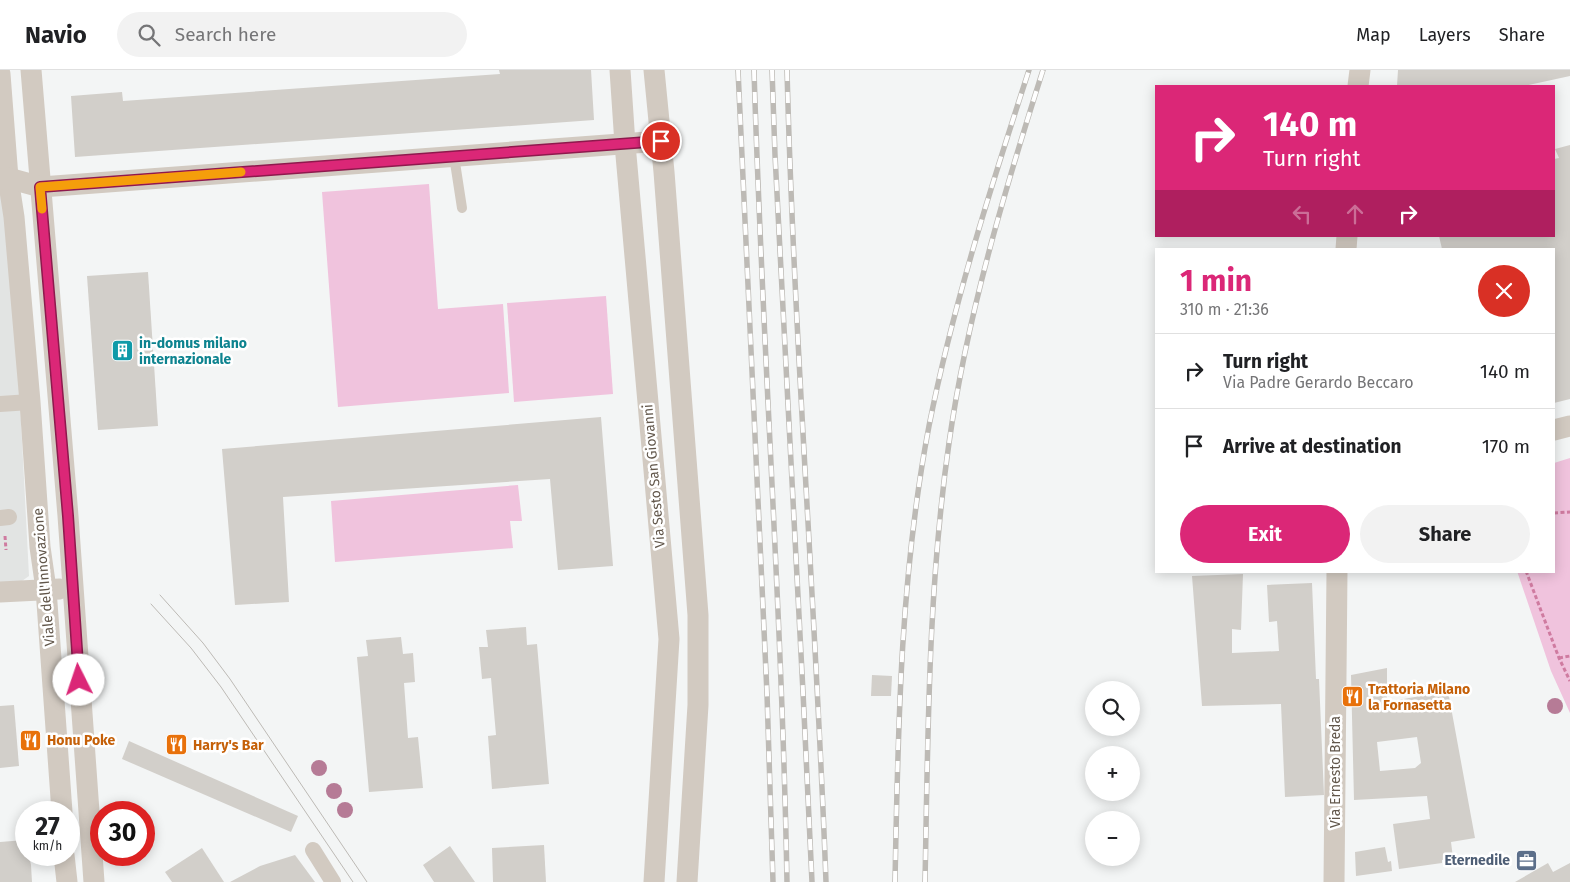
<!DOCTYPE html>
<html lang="en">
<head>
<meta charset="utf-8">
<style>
  :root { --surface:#fff; --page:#f2f2f2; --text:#202124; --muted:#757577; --line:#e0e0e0; --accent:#db2777 }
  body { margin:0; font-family:"Fira Sans",sans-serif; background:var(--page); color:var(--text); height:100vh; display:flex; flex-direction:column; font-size:19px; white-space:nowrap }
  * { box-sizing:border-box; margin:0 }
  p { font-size:16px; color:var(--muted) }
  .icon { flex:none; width:28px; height:28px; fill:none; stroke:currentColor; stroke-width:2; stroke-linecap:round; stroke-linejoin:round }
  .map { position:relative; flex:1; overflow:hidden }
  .drawer { position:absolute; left:1155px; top:178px; width:400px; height:325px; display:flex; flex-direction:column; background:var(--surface); border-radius:0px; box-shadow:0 2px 12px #0003 }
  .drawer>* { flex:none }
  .banner { position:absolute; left:1155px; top:15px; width:400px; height:152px; border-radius:0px; box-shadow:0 2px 12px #0003; background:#db2777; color:#fff; overflow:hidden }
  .buttons { position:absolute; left:1085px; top:611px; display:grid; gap:10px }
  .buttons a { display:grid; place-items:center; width:55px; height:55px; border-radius:50%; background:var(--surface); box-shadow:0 2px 12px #0003; font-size:25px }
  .speed { position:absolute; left:15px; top:731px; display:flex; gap:10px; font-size:25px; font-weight:700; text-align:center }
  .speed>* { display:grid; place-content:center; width:65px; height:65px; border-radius:50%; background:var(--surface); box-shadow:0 2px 12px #0003; line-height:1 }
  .speed small { font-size:12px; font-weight:400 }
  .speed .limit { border:8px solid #d22; background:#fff; color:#111 }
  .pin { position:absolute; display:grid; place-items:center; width:42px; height:42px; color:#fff; margin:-21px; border:2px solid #fff; border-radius:50%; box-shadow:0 1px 5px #0007 }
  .me { position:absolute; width:55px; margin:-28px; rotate:356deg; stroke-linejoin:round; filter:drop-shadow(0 0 4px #0008) }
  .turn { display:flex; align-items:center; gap:18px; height:105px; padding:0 25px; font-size:22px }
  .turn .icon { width:65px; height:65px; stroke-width:2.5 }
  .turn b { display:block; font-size:35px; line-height:42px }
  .lanes { display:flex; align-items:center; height:48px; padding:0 25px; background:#0003; justify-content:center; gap:25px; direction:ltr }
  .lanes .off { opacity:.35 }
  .round { display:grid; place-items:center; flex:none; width:52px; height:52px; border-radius:26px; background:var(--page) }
  .headline { display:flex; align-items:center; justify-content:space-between; height:85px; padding:0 25px }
  h1 { font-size:30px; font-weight:700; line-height:38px; color:var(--accent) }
  .button { display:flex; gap:10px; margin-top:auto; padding:10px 25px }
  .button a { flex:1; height:58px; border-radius:30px; background:var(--accent); color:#fff; font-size:20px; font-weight:700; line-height:58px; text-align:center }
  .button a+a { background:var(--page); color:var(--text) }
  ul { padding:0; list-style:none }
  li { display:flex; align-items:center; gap:15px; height:75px; padding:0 25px; border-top:1px solid var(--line) }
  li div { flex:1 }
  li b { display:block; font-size:19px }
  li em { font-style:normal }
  header { display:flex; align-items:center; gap:30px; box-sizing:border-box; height:70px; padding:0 25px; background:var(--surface); border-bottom:1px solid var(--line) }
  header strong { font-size:24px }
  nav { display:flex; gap:28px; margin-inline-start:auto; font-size:18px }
  .search { width:350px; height:45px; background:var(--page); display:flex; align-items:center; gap:12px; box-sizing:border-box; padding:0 18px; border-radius:28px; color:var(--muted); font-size:19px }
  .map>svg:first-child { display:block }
</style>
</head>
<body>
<header>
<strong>Navio</strong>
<div class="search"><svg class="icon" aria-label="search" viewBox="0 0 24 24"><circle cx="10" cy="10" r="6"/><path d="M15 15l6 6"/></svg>Search here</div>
<nav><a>Map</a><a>Layers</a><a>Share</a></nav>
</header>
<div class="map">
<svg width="1570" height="812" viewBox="0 0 1570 812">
  <rect width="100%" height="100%" fill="#f3f5f5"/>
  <polygon fill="#e2e4e3" points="3,119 20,332 29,506 19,513 0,514 0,120"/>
  <g fill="#f0c3dd">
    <polygon points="429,114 438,239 503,234 509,323 338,337 322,122"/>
    <polygon points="606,226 613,324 514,332 507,233"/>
    <polygon points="1570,388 1570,643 1551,601 1517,501 1554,501 1554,393"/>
    <polygon points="518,415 522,451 510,451 513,478 335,492 331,431"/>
  </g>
  <g fill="#d2cfca" fill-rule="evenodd">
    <polygon points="499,0 591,0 594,50 75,87 71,26 122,22 123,31 500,4"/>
    <polygon points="1398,0 1570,0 1570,6 1524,16 1397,16"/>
    <polygon points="1570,75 1570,329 1554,333 1554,179 1442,179 1439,166 1554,166 1554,89 1559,88 1555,79"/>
    <polygon points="148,202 158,356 98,360 87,206"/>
    <polygon points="601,347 613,496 558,500 550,409 283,427 289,532 235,535 222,379"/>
    <polygon points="1243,504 1241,560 1232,559 1232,583 1279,581 1277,551 1269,552 1267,515 1312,513 1316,609 1319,609 1324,725 1285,727 1281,634 1202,636 1192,506"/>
    <polygon points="526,557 527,575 537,574 549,714 492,719 488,666 496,665 491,608 482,609 479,577 488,577 486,560"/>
    <polygon points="401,567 403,584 413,583 415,612 404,613 408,668 418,667 423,718 369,722 357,587 368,586 366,570"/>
    <path d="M 1387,598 L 1387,632 L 1448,621 L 1475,768 L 1451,772 L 1453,788 L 1442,790 L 1442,793 L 1399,799 L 1393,754 L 1430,749 L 1427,726 L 1354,730 L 1351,605 ZM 1417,667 L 1421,693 L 1415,698 L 1380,701 L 1377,672 Z"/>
    <polygon points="872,605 892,606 891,626 871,626"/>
    <polygon points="14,635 19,696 0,698 0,636"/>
    <polygon points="129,671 298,746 291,762 122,689"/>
    <polygon points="25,770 26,785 29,785 31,795 32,812 0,812 0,772"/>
    <polygon points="544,775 546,812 493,812 492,778"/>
    <polygon points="450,776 461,792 475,812 434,812 423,795"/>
    <polygon points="1385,777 1388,792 1391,791 1392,801 1356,806 1355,782"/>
    <polygon points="202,778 224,812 172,812 165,802"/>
    <polygon points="295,785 315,812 230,812 260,796"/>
    <polygon points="1548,793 1553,802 1570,793 1570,812 1515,812"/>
  </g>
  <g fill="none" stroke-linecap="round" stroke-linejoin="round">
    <g stroke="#cf7ba0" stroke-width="3" stroke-dasharray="4 2.5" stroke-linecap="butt">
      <polyline points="1554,443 1570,442"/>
      <polyline points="5,466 6,480"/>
      <polyline points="1526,501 1559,588 1570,611"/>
      <polyline points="1559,588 1570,586"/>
    </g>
    <polyline stroke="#d2cac1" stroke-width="10" points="454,86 462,138"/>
    <g stroke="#d2cac1" stroke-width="16">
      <polyline points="0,334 30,332"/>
      <polyline points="0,448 9,447"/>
      <polyline points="313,780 333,812"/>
    </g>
    <g stroke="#d2cac1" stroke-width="21">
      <polyline points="31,0 68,446 94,812"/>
      <polyline points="620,0 625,74 669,569 654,812"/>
      <polyline points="654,0 664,102 698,545 698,635 687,812"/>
      <polyline points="0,4 8,108 14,147 30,332 40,477 46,519 62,742"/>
      <polyline points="1358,16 1360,0"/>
      <polyline points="0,109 8,108 41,117 661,71"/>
      <polyline points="1346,179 1347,166"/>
      <polyline points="1554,360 1570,356"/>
      <polyline points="0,522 60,519"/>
      <polyline points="64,785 67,812"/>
      <polyline points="1334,812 1337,501"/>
    </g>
    <g stroke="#bdbab5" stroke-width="1">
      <polyline points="160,525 203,573 230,609 367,812"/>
      <polyline points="151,534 191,578 221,617 353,812"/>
    </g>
    <defs>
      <g id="rail">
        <polyline points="738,0 767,624 773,812"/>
        <path d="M 754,0 C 762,271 782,541 787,812"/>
        <polyline points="772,0 775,85 803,622 812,812"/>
        <path d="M 787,0 C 794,271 816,541 826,812"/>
        <path d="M 895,812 C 898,660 900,507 929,356 C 953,235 991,117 1029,0"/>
        <path d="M 925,812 C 928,665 928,519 949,373 C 967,246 1004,123 1043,0"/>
      </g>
    </defs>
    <use href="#rail" stroke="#bdbab5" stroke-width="5.5"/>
    <use href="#rail" stroke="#fff" stroke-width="4" stroke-dasharray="11" stroke-linecap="butt"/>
  </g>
  <g fill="#b67b96">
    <circle cx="1555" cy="636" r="8"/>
    <circle cx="319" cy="698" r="8"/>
    <circle cx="334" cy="721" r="8"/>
    <circle cx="345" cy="740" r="8"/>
  </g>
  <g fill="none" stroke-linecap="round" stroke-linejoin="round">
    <defs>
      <polyline id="route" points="79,610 68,446 40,117 661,71"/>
    </defs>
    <use href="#route" stroke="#8e194d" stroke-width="12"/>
    <use href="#route" stroke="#db2777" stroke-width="9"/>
    <polyline stroke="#f59e0b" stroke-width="9" points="42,139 40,117 241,102"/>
  </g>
  <defs>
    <symbol id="building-square" viewBox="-11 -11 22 22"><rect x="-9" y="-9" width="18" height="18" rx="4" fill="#0f9aa8" stroke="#fff"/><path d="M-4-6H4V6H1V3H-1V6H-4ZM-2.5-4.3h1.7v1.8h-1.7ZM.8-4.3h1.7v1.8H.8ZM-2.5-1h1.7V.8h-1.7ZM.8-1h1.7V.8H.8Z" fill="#fff"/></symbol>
    <symbol id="restaurant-square" viewBox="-11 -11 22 22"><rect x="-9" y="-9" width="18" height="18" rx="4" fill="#e8710a" stroke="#fff"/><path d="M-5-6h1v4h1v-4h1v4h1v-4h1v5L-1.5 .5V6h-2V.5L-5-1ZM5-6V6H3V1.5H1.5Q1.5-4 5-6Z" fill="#fff"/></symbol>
    <symbol id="office-square" viewBox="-11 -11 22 22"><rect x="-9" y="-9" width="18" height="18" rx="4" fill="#5c6f8a" stroke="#fff"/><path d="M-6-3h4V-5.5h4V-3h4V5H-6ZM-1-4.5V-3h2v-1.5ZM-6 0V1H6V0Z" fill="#fff"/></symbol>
  </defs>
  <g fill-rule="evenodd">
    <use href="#building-square" x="110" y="268" width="25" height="25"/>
    <use href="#restaurant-square" x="1340" y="614" width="25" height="25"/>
    <use href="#restaurant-square" x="18" y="658" width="25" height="25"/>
    <use href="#restaurant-square" x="164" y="662" width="25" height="25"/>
    <use href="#office-square" x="1514" y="778" width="25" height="25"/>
  </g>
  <g text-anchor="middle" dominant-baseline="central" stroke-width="5" stroke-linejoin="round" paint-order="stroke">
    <g font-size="14" font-weight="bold" fill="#0d838f" stroke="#fff" text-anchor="start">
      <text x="139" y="273">in-domus milano<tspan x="139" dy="16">internazionale</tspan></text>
    </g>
    <g font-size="14" fill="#61564a" stroke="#fff">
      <text transform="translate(654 406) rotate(-95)">Via Sesto San Giovanni</text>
      <text transform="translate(44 507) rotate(-95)">Viale dell'Innovazione</text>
      <text transform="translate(1335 702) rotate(-90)">Via Ernesto Breda</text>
    </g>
    <g font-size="14" font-weight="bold" fill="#c56008" stroke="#fff" text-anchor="start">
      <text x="1368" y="619">Trattoria Milano<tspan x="1368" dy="16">la Fornasetta</tspan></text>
      <text x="47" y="670">Honu Poke</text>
      <text x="193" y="675">Harry's Bar</text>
    </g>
    <g font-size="14" font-weight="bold" fill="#4e5e75" stroke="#fff" text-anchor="end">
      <text x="1510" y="790">Eternedile</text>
    </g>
  </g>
</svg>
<div class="buttons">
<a><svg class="icon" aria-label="search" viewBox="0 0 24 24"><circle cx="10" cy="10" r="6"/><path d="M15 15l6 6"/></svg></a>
<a>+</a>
<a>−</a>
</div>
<div class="speed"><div>27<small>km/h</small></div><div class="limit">30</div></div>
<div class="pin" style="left:661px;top:71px;background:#d93025"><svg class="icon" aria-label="arrive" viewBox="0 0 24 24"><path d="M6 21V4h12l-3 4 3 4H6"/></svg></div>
<svg class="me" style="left:79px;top:610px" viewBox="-20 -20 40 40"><circle r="19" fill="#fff"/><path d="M0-13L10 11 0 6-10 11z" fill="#db2777"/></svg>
<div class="banner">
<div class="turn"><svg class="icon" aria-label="right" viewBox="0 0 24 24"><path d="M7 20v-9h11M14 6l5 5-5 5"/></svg><div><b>140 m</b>Turn right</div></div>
<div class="lanes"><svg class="icon off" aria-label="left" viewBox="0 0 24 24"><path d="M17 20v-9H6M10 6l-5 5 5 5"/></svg><svg class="icon off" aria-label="ahead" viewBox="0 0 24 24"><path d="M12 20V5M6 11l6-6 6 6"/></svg><svg class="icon" aria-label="right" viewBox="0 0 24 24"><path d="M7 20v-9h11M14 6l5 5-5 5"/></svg></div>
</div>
<section class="drawer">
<div class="headline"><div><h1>1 min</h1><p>310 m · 21:36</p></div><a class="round" style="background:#d93025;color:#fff"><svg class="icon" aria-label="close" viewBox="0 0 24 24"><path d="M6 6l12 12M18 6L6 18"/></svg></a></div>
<ul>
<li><svg class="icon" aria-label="right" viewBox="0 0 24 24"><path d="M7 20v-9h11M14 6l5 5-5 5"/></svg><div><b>Turn right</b><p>Via Padre Gerardo Beccaro</p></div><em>140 m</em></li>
<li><svg class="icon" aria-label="arrive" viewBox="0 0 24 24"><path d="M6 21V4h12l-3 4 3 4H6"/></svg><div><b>Arrive at destination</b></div><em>170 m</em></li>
</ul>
<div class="button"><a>Exit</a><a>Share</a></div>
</section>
</div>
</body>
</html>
